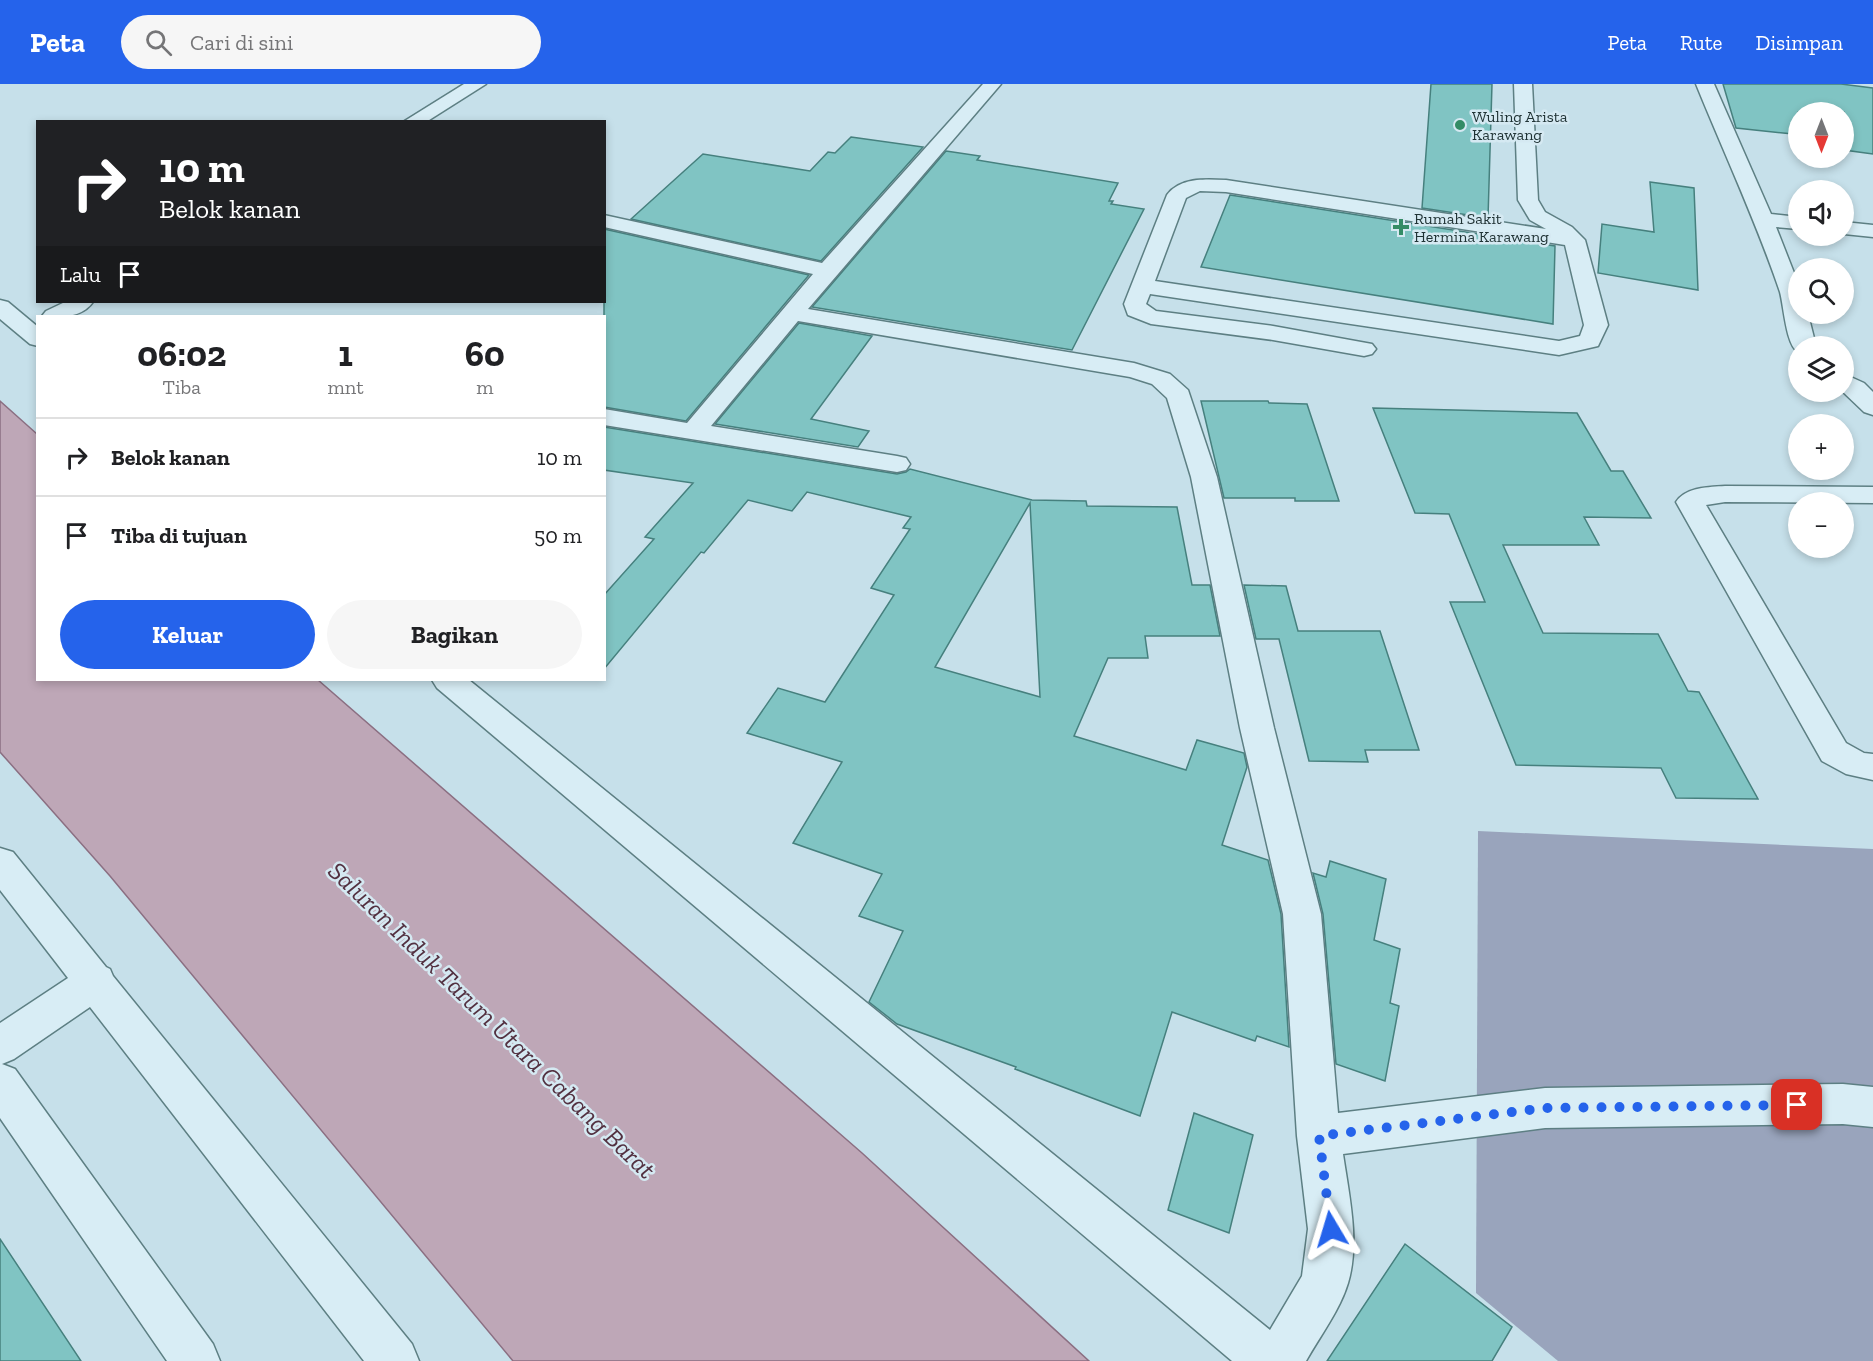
<!DOCTYPE html>
<html lang="id">
<head>
<meta charset="utf-8">
<style>
  :root { --surface:#fff; --page:#f6f6f6; --text:#202124; --muted:#757577; --line:#e0e0e0; --accent:#2563eb }
  body { margin:0; font-family:"Zilla Slab",serif; background:var(--page); color:var(--text); height:100vh; display:flex; flex-direction:column; font-size:22px; white-space:nowrap }
  * { box-sizing:border-box; margin:0 }
  p { font-size:20px; color:var(--muted) }
  .icon { flex:none; width:33px; height:33px; fill:none; stroke:currentColor; stroke-width:2; stroke-linecap:round; stroke-linejoin:round }
  .map { position:relative; flex:1; overflow:hidden }
  .drawer { position:absolute; left:36px; top:231px; width:570px; height:366px; display:flex; flex-direction:column; background:var(--surface); border-radius:0px; box-shadow:0 3px 9px #0003 }
  .drawer>* { flex:none }
  .hud { position:absolute; left:36px; top:36px; width:570px; height:183px; border-radius:0px; box-shadow:0 3px 9px #0003; background:#202124; color:#fff; overflow:hidden }
  .needle { width:39px; rotate:180deg }
  .tools { position:absolute; left:1788px; top:18px; display:grid; gap:12px }
  .tools a { display:grid; place-items:center; width:66px; height:66px; border-radius:50%; background:var(--surface); box-shadow:0 3px 9px #0003; font-size:30px }
  .pin { position:absolute; display:grid; place-items:center; width:51px; height:51px; color:#fff; margin:-26px; border-radius:12px; box-shadow:0 3px 9px #0006 }
  .me { position:absolute; width:66px; margin:-33px; rotate:353deg; stroke-linejoin:round; filter:drop-shadow(0 0 4px #0008) }
  .turn { display:flex; align-items:center; gap:21px; height:126px; padding:0 24px; font-size:27px }
  .turn .icon { width:78px; height:78px; stroke-width:2.5 }
  .turn b { display:block; font-size:42px; line-height:51px }
  .then { display:flex; align-items:center; height:57px; padding:0 24px; background:#0003; gap:12px; font-size:22px }
  .eta { display:flex; justify-content:space-evenly; align-items:center; height:102px; text-align:center }
  .eta b { font-size:36px; font-weight:800; line-height:42px }
  .action { display:flex; gap:12px; margin-top:auto; padding:12px 24px }
  .action a { flex:1; height:69px; border-radius:36px; background:var(--accent); color:#fff; font-size:24px; font-weight:800; line-height:69px; text-align:center }
  .action a+a { background:var(--page); color:var(--text) }
  ul { padding:0; list-style:none }
  li { display:flex; align-items:center; gap:18px; height:78px; padding:0 24px; border-top:2px solid var(--line) }
  li div { flex:1 }
  li b { display:block; font-size:22px }
  li em { font-style:normal }
  header { display:flex; align-items:center; gap:36px; box-sizing:border-box; height:84px; padding:0 30px; background:var(--accent); color:#fff }
  header strong { font-size:28px }
  nav { display:flex; gap:33px; margin-inline-start:auto; font-size:21px }
  .search { width:420px; height:54px; background:var(--page); display:flex; align-items:center; gap:15px; box-sizing:border-box; padding:0 21px; border-radius:33px; color:var(--muted); font-size:22px }
  .map>svg:first-child { display:block }
</style>
</head>
<body>
<header>
<strong>Peta</strong>
<div class="search"><svg class="icon" aria-label="search" viewBox="0 0 24 24"><circle cx="10" cy="10" r="6"/><path d="M15 15l6 6"/></svg>Cari di sini</div>
<nav><a>Peta</a><a>Rute</a><a>Disimpan</a></nav>
</header>
<div class="map">
<svg width="1873" height="1277" viewBox="0 0 1873 1277">
  <rect width="100%" height="100%" fill="#c6e0ea"/>
  <polygon fill="#99a4bc" points="1478,747 1873,765 1873,1277 1558,1277 1476,1209"/>
  <polygon fill="#bea7b7" stroke="#8b6f82" stroke-width="1.5" points="0,317 37,350 38,596 318,596 862,1069 1089,1277 513,1277 110,792 0,668"/>
  <g fill="#80c4c3" stroke="#46807e" stroke-width="1.5" fill-rule="evenodd">
    <polygon points="1431,0 1492,0 1488,134 1422,124"/>
    <polygon points="1723,0 1841,0 1873,4 1873,70 1844,66 1844,28 1798,28 1798,60 1793,50 1736,44"/>
    <polygon points="851,53 923,63 821,177 631,135 703,70 810,87 828,68 835,69"/>
    <polygon points="946,67 980,72 977,76 1118,99 1109,117 1113,117 1111,120 1144,125 1072,266 812,223"/>
    <polygon points="1650,98 1694,104 1698,206 1598,189 1602,140 1654,148"/>
    <polygon points="1230,111 1555,162 1553,240 1201,183"/>
    <polygon points="604,145 809,191 686,337 604,323"/>
    <polygon points="799,239 872,252 811,335 869,347 858,363 715,340"/>
    <polygon points="1201,317 1268,317 1269,319 1307,320 1339,417 1295,417 1295,414 1224,414"/>
    <polygon points="1373,324 1577,329 1611,387 1623,387 1651,434 1584,433 1599,461 1503,461 1543,549 1658,550 1688,607 1699,608 1758,715 1676,714 1661,684 1516,681 1450,518 1485,518 1449,430 1415,429"/>
    <path d="M 604,343 L 897,390 L 906,388 L 910,385 L 1032,416 L 1086,417 L 1087,422 L 1177,423 L 1192,501 L 1210,501 L 1220,552 L 1145,552 L 1148,574 L 1108,574 L 1074,652 L 1186,686 L 1197,656 L 1244,669 L 1247,683 L 1222,761 L 1268,776 L 1281,830 L 1289,963 L 1257,952 L 1255,957 L 1172,928 L 1140,1032 L 1015,985 L 1016,983 L 897,940 L 869,918 L 903,847 L 859,832 L 882,790 L 793,759 L 842,678 L 747,649 L 778,604 L 825,618 L 894,511 L 871,504 L 910,445 L 903,444 L 911,433 L 807,408 L 792,427 L 748,416 L 704,469 L 701,468 L 604,585 L 604,511 L 654,455 L 645,453 L 693,399 L 604,386 ZM 1030,419 L 1040,613 L 935,583 Z"/>
    <polygon points="1244,501 1286,502 1298,547 1380,547 1419,666 1365,666 1368,678 1309,677 1279,555 1256,555"/>
    <polygon points="1330,777 1386,795 1374,856 1400,865 1390,919 1399,922 1385,997 1336,980 1323,830 1313,789 1326,793"/>
    <polygon points="1194,1029 1253,1051 1229,1149 1168,1126"/>
    <polygon points="0,1155 81,1277 0,1277"/>
    <polygon points="1405,1160 1512,1243 1492,1277 1327,1277"/>
  </g>
  <g fill="none" stroke-linecap="round" stroke-linejoin="round">
    <defs>
      <g id="minor">
        <polygon points="464,0 486,0 426,38 403,38"/>
        <path d="M 983,0 L 1001,0 L 808,225 L 1134,279 L 1170,290 L 1188,306 L 1217,393 L 1274,644 L 1321,830 L 1338,1029 L 1545,1004 L 1843,1000 L 1873,1003 L 1873,1043 L 1843,1040 L 1545,1044 L 1343,1070 C 1349,1111 1360,1159 1348,1199 C 1340,1226 1320,1252 1306,1277 L 1232,1277 L 437,604 L 432,596 L 469,596 L 1270,1246 L 1302,1192 L 1308,1145 L 1297,1052 L 1283,830 L 1240,644 L 1191,393 L 1167,314 L 1152,300 L 1130,293 L 798,237 L 711,342 L 897,372 L 906,374 L 910,380 L 906,386 L 897,388 L 604,341 L 604,325 L 687,339 L 813,190 L 604,143 L 604,131 L 822,179 Z"/>
        <path d="M 1514,0 L 1532,0 L 1538,116 L 1545,128 L 1572,143 L 1585,156 L 1608,241 L 1598,262 L 1559,271 L 1150,210 L 1146,220 L 1156,227 L 1273,242 L 1372,260 L 1376,265 L 1372,270 L 1364,272 L 1273,256 L 1151,240 L 1128,231 L 1124,220 L 1167,111 C 1180,93 1206,95 1226,96 L 1546,145 L 1530,136 L 1518,116 ZM 1200,107 L 1226,108 L 1565,161 L 1584,241 L 1580,252 L 1559,257 L 1155,197 L 1186,114 Z"/>
        <path d="M 1696,0 L 1714,0 L 1771,130 L 1798,133 L 1798,145 L 1776,143 L 1798,199 L 1798,230 L 1808,230 L 1816,262 L 1798,262 L 1798,268 C 1786,261 1784,223 1780,208 C 1756,137 1724,69 1696,0 Z"/>
        <polygon points="1844,138 1873,141 1873,153 1844,150"/>
        <polygon points="0,216 8,218 38,243 38,262 30,260 0,235"/>
        <path d="M 65,218 L 93,218 C 82,234 59,234 42,232 L 46,227 Z"/>
        <polygon points="1844,290 1864,299 1873,308 1873,331 1864,328 1843,308"/>
        <path d="M 1725,402 L 1873,403 L 1873,419 L 1725,418 L 1706,421 L 1846,659 L 1864,669 L 1873,670 L 1873,696 L 1846,690 L 1822,677 L 1676,418 C 1686,403 1709,403 1725,402 Z"/>
        <polygon points="0,764 13,768 106,883 110,885 113,892 412,1260 419,1277 364,1277 90,923 14,975 2,980 15,985 213,1260 220,1277 167,1277 0,1034 0,939 68,894 0,806"/>
      </g>
    </defs>
    <use href="#minor" stroke="#5d7f83" stroke-width="3"/>
    <use href="#minor" fill="#d8edf5" fill-rule="evenodd"/>
  </g>
  <g fill="none" stroke-linecap="round" stroke-linejoin="round">
    <polyline stroke="#2563eb" stroke-width="10" stroke-dasharray="0 18" points="1331,1145 1319,1052 1545,1024 1797,1021"/>
  </g>
  <g fill="#348c66" stroke="#d5e9f2" stroke-width="2">
    <circle cx="1460" cy="41" r="6"/>
    <path d="M1398 134h6v6h6v6h-6v6h-6v-6h-6v-6h6z"/>
  </g>
  <g text-anchor="middle" dominant-baseline="central" stroke-width="5" stroke-linejoin="round" paint-order="stroke">
    <g font-size="16" fill="#203335" stroke="#d5e9f2" text-anchor="start">
      <text x="1472" y="32">Wuling Arista<tspan x="1472" dy="18">Karawang</tspan></text>
      <text x="1414" y="134">Rumah Sakit<tspan x="1414" dy="18">Hermina Karawang</tspan></text>
    </g>
    <g font-size="26" font-style="italic" fill="#533141" stroke="#d5e9f2">
      <text transform="translate(492 936) rotate(44)">Saluran Induk Tarum Utara Cabang Barat</text>
    </g>
  </g>
</svg>
<div class="tools">
<a><svg class="needle" viewBox="-14 -14 28 28"><path d="M0-13l5 13h-10z" fill="#e53935"/><path d="M0 13l5-13h-10z" fill="#757577"/></svg></a>
<a><svg class="icon" aria-label="sound" viewBox="0 0 24 24"><path d="M4 9h4l5-4v14l-5-4H4zM17 9q2 3 0 6"/></svg></a>
<a><svg class="icon" aria-label="search" viewBox="0 0 24 24"><circle cx="10" cy="10" r="6"/><path d="M15 15l6 6"/></svg></a>
<a><svg class="icon" aria-label="layers" viewBox="0 0 24 24"><path d="M12 4l9 5-9 5-9-5zM3 14l9 5 9-5"/></svg></a>
<a>+</a>
<a>−</a>
</div>
<div class="pin" style="left:1797px;top:1021px;background:#d93025"><svg class="icon" aria-label="arrive" viewBox="0 0 24 24"><path d="M6 21V4h12l-3 4 3 4H6"/></svg></div>
<svg class="me" style="left:1331px;top:1145px" viewBox="-20 -20 40 40"><path d="M0-17L14 15 0 8-14 15z" fill="#2563eb" stroke="#fff" stroke-width="4"/></svg>
<div class="hud">
<div class="turn"><svg class="icon" aria-label="right" viewBox="0 0 24 24"><path d="M7 20v-9h11M14 6l5 5-5 5"/></svg><div><b>10 m</b>Belok kanan</div></div>
<div class="then">Lalu<svg class="icon" aria-label="arrive" viewBox="0 0 24 24"><path d="M6 21V4h12l-3 4 3 4H6"/></svg></div>
</div>
<section class="drawer">
<div class="eta">
<div><b>06:02</b><p>Tiba</p></div>
<div><b>1</b><p>mnt</p></div>
<div><b>60</b><p>m</p></div>
</div>
<ul>
<li><svg class="icon" aria-label="right" viewBox="0 0 24 24"><path d="M7 20v-9h11M14 6l5 5-5 5"/></svg><div><b>Belok kanan</b></div><em>10 m</em></li>
<li><svg class="icon" aria-label="arrive" viewBox="0 0 24 24"><path d="M6 21V4h12l-3 4 3 4H6"/></svg><div><b>Tiba di tujuan</b></div><em>50 m</em></li>
</ul>
<div class="action"><a>Keluar</a><a>Bagikan</a></div>
</section>
</div>
</body>
</html>
